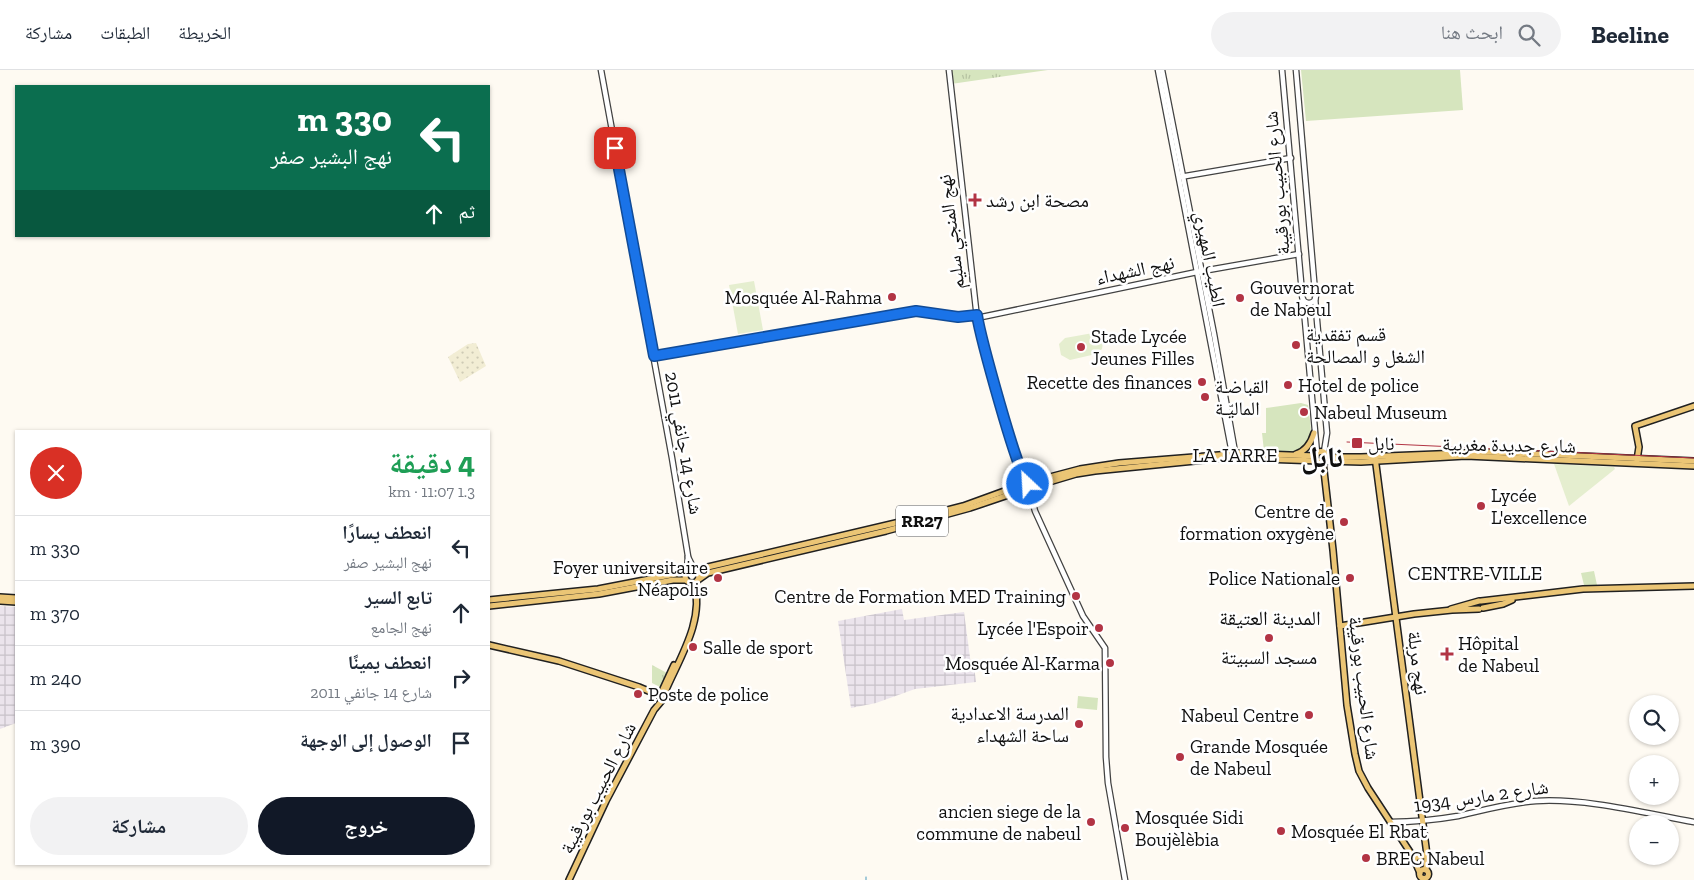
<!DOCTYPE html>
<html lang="ar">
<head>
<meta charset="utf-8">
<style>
  :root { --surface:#fff; --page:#f2f2f3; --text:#1f2937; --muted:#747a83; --line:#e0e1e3; --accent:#111827 }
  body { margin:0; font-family:"Zilla Slab","Noto Naskh Arabic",serif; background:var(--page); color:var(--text); direction:rtl; height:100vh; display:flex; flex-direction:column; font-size:19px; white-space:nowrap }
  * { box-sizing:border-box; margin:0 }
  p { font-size:16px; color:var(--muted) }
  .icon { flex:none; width:28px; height:28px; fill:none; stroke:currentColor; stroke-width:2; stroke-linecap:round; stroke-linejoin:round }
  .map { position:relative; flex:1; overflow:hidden; direction:ltr }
  .drawer { position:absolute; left:15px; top:360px; width:475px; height:435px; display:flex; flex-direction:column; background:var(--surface); border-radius:0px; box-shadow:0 1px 4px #0004; direction:rtl }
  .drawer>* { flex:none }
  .guide { position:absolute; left:15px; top:15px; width:475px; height:152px; border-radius:0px; box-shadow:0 1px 4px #0004; direction:rtl; background:#0b6e4f; color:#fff; overflow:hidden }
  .fabs { position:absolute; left:1629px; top:625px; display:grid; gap:10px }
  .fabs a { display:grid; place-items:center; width:50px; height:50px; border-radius:50%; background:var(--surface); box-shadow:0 1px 4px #0004; font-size:25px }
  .pin { position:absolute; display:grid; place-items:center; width:42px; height:42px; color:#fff; margin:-21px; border-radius:10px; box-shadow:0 2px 8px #0006 }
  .me { position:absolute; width:55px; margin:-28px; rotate:335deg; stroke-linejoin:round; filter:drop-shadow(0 0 4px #0008) }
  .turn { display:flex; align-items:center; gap:18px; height:105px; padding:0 15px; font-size:22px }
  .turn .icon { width:65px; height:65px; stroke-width:2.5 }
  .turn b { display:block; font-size:35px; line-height:42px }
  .then { display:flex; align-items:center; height:48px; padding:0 15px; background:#0003; gap:10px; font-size:19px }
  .round { display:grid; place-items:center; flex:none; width:52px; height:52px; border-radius:26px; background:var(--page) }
  .overview { display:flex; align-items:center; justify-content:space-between; height:85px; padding:0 15px }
  h1 { font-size:30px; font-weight:800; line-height:38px; color:#1e9e55 }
  .cta { display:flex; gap:10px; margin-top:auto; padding:10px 15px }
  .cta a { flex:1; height:58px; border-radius:30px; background:var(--accent); color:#fff; font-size:20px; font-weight:800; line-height:58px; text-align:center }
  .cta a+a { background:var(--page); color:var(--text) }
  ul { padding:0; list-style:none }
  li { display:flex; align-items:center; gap:15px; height:65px; padding:0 15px; border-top:1px solid var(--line) }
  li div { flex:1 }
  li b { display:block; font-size:19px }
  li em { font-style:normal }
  header { display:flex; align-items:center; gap:30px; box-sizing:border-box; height:70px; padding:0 25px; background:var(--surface); border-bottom:1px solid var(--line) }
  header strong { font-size:24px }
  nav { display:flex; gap:28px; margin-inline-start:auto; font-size:18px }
  .search { width:350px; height:45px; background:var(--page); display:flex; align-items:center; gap:12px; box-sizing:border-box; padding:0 18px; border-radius:28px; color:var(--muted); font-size:19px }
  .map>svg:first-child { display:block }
</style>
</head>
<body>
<header>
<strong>Beeline</strong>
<div class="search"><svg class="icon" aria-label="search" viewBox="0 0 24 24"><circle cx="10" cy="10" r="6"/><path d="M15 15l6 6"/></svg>ابحث هنا</div>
<nav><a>الخريطة</a><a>الطبقات</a><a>مشاركة</a></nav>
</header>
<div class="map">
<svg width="1694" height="810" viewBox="0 0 1694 810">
  <defs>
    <pattern id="industrial-grid" width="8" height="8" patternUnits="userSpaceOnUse" patternTransform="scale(1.25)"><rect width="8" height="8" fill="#ebe4ec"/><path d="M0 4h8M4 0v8" fill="none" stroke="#c8c2c9"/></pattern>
    <pattern id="farmland-dots" width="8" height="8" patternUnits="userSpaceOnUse" patternTransform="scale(1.25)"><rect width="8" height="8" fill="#f2edd4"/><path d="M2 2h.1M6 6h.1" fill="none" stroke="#cecab5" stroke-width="1.8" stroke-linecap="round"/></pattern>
    <pattern id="grass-tufts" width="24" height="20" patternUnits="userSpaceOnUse" patternTransform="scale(1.25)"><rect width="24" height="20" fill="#d6e5be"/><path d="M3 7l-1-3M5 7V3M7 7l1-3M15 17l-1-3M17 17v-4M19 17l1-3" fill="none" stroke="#b6c3a2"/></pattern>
  </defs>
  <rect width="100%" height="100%" fill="#fefaf2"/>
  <g fill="url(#industrial-grid)">
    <polygon points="0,536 16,537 16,653 0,659"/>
    <polygon points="902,539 904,550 964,542 971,595 974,596 976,612 915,619 876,633 851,638 838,551"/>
  </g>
  <polygon fill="url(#farmland-dots)" points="476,273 486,296 460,312 448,287 468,274"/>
  <g fill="url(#grass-tufts)">
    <polygon points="950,0 1048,0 951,14"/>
    <polygon points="652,595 667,603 660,617 652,613"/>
  </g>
  <g fill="#d6e5be">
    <polygon points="1301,0 1460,0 1463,40 1306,51"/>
    <path d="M 1301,333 L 1308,335 C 1309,345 1311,354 1311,364 C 1310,387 1279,381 1264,381 L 1262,363 L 1266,363 L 1266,338 Z"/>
    <polygon points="1594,501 1597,515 1584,515 1581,503"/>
    <polygon points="1078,626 1098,628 1097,640 1077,638"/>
  </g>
  <g fill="#e5eecf">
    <polygon points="754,211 763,260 738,264 729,215"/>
    <polygon points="1093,263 1099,265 1103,272 1102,279 1096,284 1070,290 1061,285 1059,274 1065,268"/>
    <polygon points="1554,394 1614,397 1615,399 1569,436"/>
  </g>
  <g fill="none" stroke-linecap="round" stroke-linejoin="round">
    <polyline stroke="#499ac0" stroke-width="1" points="866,807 866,810"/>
    <defs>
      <g id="minor">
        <polyline points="601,0 672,388 688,486 687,501"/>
        <polyline points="949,0 977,248 996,321 1026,413"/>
        <polyline points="1158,0 1232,383"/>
        <polyline points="1162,0 1214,264 1235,382"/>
        <polyline points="1282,0 1302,223"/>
        <polyline points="1296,0 1315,222"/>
        <polyline points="1180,107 1291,88"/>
        <circle cx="1309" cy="226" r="7"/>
        <polyline points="1315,228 1327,363 1324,382"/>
        <polyline points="1303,229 1317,383"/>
        <polyline points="977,248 1197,202 1299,184"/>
        <path d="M 654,286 L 916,241 C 937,242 955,250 977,245"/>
        <polyline points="1029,419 1035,441 1083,546 1105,578 1106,687 1108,713 1125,810"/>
        <polyline points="688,487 694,499"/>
        <path d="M 1390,752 C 1413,752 1435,750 1458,746 C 1484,740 1509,733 1536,731 C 1586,728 1644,743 1694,752"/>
      </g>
      <g id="major">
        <circle cx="1321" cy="387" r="5.5"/>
        <polyline points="1237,383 1316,386"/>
        <path d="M 1296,384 C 1306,381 1311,373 1314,363"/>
        <polyline points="1327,387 1361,387 1487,382 1694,391"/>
        <polyline points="1375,387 1427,785 1426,800"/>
        <polyline points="1236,388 1319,391"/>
        <polyline points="1637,390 1639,377 1635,356 1694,336"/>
        <polyline points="1324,391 1361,392 1466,386 1694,396"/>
        <polyline points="1323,392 1333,480 1347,635 1355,684 1359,701 1368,718 1412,785 1420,803"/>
        <polyline points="1027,413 1080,399 1119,393 1231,384"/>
        <polyline points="1029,418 1076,404 1095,401 1225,388 1234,388 1237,386 1237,383 1232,382 1232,387"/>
        <circle cx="692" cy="506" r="7"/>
        <polyline points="695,500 904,451 963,436 1021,415"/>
        <polyline points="698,510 708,503 886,461 970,438 1023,420"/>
        <polyline points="0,527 16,528"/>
        <polyline points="489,530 598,519 686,502"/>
        <polyline points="0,531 16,532"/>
        <polyline points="1481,531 1583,519 1694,516"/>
        <polyline points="489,536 599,524 673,510 686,510"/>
        <polyline points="1483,538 1503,534 1512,530"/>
        <polyline points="1451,539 1479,531"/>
        <polyline points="1340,556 1414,544 1452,540 1479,539"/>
        <polyline points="489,575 559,591 639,617 658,625"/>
        <polyline points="662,621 674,595"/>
        <path d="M 665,622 C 679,589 705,550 694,513"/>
        <polyline points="1413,788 1427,785"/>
        <circle cx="1424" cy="804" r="4.5"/>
        <polyline points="569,810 606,731 654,640 665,627 665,622 662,621 659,623 658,625 663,628"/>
      </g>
    </defs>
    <use href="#minor" stroke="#424242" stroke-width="7"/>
    <use href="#major" stroke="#202020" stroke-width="8"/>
    <use href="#minor" stroke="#fff" stroke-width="4.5"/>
    <use href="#major" stroke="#ebc575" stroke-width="5"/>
    <polyline stroke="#b23444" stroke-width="1" points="1347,372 1694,388"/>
  </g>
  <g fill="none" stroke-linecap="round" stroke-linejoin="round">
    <defs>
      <path id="route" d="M 615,78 L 654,286 L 916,241 L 958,247 L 977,245 C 980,265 1018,406 1028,414"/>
    </defs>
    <use href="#route" stroke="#114b97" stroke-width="12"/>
    <use href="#route" stroke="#1a73e8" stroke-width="9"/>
  </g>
  <g fill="#b23444" stroke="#fff" stroke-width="2">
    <path d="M972.5 122.5h5v5h5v5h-5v5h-5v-5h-5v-5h5z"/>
    <circle cx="892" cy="227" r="5"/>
    <circle cx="1240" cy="228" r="5"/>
    <circle cx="1296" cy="275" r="5"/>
    <circle cx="1081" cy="277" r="5"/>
    <circle cx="1202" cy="312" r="5"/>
    <circle cx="1288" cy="315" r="5"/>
    <circle cx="1205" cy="327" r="5"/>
    <circle cx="1304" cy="342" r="5"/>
    <rect x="1351" y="367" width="12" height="12" rx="2.5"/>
    <circle cx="1481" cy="436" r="5"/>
    <circle cx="1344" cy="452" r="5"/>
    <circle cx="718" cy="508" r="5"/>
    <circle cx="1350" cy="508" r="5"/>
    <circle cx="1076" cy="526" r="5"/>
    <circle cx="1099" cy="558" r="5"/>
    <circle cx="1269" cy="568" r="5"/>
    <circle cx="693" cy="577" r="5"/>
    <path d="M1444.5 576.5h5v5h5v5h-5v5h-5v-5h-5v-5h5z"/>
    <circle cx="1110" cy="593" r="5"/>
    <circle cx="638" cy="624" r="5"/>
    <circle cx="1309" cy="645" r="5"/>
    <circle cx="1079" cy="654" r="5"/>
    <circle cx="1180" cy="687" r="5"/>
    <circle cx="1091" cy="752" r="5"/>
    <circle cx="1125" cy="758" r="5"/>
    <circle cx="1281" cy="761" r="5"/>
    <circle cx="1366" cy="788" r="5"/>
  </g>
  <g text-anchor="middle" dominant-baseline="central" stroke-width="5" stroke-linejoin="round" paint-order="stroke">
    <rect fill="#fff" stroke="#575757" stroke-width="1" x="896" y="435.5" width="52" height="31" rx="4"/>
    <g font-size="18" font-weight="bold" fill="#0f0f0f">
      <text x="922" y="451">RR27</text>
    </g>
    <g font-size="19" fill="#0f0f0f" stroke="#fff">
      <text transform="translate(1277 113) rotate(-95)">شارع الحبيب بورقيبة</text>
      <text transform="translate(951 162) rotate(-97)">نهج المنجي سليم</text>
      <text transform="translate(1210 189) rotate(79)">الطيب المهيري</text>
      <text transform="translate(1135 200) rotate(-12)">نهج الشهداء</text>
      <text transform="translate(684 373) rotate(80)">شارع 14 جانفي 2011</text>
      <text transform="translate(1509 375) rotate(1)">شارع جديدة مغربية</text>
      <text transform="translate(1418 593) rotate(83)">نهج مربلة</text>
      <text transform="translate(1364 618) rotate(83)">شارع الحبيب بورقيبة</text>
      <text transform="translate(598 718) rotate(-63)">شارع الحبيب بورقيبة</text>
      <text transform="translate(1481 726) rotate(-8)">شارع 2 مارس 1934</text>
    </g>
    <g font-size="19" fill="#0f0f0f" stroke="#fff" text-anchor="start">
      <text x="986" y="130">مصحة ابن رشد</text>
      <text x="1250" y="217">Gouvernorat<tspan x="1250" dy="22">de Nabeul</tspan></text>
      <text x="882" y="227" text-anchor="end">Mosquée Al-Rahma</text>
      <text x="1306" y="264">قسم تفقدية<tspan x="1306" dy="22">الشغل و المصالحة</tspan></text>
      <text x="1091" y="266">Stade Lycée<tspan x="1091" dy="22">Jeunes Filles</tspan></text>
      <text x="1192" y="312" text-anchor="end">Recette des finances</text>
      <text x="1298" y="315">Hotel de police</text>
      <text x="1215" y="316">القباضـة<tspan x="1215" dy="22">الماليّـة</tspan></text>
      <text x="1314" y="342">Nabeul Museum</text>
      <text x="1368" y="373">نابل</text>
      <text x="1491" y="425">Lycée<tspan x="1491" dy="22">L'excellence</tspan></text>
      <text x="1334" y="441" text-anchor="end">Centre de<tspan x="1334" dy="22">formation oxygène</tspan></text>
      <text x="708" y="497" text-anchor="end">Foyer universitaire<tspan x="708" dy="22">Néapolis</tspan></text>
      <text x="1340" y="508" text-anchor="end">Police Nationale</text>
      <text x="1066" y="526" text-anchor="end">Centre de Formation MED Training</text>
      <text x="1089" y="558" text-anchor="end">Lycée l'Espoir</text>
      <text x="1458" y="573">Hôpital<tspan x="1458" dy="22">de Nabeul</tspan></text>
      <text x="703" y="577">Salle de sport</text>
      <text x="1269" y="587" text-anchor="middle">مسجد السبيتة</text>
      <text x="1100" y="593" text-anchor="end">Mosquée Al-Karma</text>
      <text x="648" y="624">Poste de police</text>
      <text x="1069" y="643" text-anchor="end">المدرسة الاعدادية<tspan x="1069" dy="22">ساحة الشهداء</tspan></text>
      <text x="1299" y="645" text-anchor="end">Nabeul Centre</text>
      <text x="1190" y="676">Grande Mosquée<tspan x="1190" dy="22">de Nabeul</tspan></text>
      <text x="1081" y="741" text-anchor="end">ancien siege de la<tspan x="1081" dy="22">commune de nabeul</tspan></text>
      <text x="1135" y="747">Mosquée Sidi<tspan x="1135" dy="22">Boujèlèbia</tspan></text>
      <text x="1291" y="761">Mosquée El Rbat</text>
      <text x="1376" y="788">BREC Nabeul</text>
    </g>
    <g font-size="20" fill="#0f0f0f" stroke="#fff">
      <text x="1235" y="385">LA JARRE</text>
      <text x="1475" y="503">CENTRE-VILLE</text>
      <text x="1270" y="548">المدينة العتيقة</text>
    </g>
    <g font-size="29" font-weight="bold" fill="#0f0f0f" stroke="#fff">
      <text x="1322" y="387">نابل</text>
    </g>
  </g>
</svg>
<div class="fabs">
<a><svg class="icon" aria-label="search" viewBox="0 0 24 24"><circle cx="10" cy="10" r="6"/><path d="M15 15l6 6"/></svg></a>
<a>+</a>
<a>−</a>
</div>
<div class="pin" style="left:615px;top:78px;background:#d93025"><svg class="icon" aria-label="arrive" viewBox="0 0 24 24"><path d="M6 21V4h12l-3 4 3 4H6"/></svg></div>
<svg class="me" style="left:1028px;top:414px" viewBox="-20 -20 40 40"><circle r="17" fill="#1a73e8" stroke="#fff" stroke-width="3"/><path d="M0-11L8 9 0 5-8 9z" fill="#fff"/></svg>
<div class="guide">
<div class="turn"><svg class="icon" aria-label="left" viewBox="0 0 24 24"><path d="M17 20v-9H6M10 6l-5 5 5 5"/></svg><div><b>330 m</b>نهج البشير صفر</div></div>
<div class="then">ثم<svg class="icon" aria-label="ahead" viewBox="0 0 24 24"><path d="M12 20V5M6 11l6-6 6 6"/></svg></div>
</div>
<section class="drawer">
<div class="overview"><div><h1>4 دقيقة</h1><p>1.3 km · 11:07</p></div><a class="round" style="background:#d93025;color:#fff"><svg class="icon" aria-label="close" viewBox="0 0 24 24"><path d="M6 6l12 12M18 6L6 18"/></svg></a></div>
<ul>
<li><svg class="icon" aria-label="left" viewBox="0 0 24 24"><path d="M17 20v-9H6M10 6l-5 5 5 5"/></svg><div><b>انعطف يسارًا</b><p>نهج البشير صفر</p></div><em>330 m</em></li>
<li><svg class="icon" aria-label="ahead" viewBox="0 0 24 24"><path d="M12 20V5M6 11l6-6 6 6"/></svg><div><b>تابع السير</b><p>نهج الجامع</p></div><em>370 m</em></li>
<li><svg class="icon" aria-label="right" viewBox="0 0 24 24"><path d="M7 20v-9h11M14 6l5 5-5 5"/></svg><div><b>انعطف يمينًا</b><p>شارع 14 جانفي 2011</p></div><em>240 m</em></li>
<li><svg class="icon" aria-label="arrive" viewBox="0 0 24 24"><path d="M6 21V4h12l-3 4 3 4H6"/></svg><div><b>الوصول إلى الوجهة</b></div><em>390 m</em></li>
</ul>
<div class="cta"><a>خروج</a><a>مشاركة</a></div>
</section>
</div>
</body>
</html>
